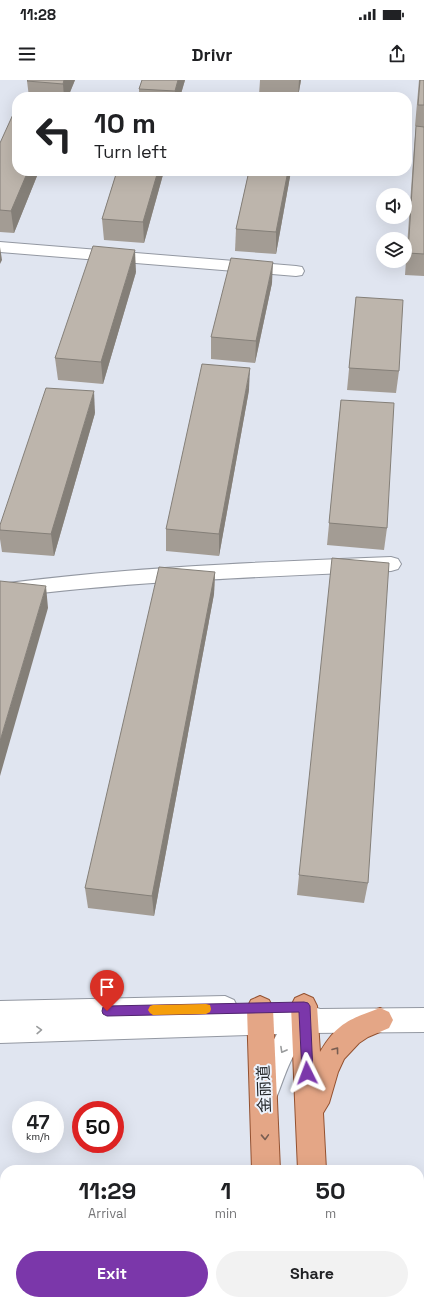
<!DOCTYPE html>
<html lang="en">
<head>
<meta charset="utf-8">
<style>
  :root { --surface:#fff; --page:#f2f2f2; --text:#202124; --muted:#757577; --accent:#7b37aa }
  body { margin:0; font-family:"Space Grotesk","Noto Sans SC",sans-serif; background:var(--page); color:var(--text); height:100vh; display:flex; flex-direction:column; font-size:15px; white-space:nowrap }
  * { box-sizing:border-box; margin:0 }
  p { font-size:13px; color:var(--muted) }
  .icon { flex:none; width:22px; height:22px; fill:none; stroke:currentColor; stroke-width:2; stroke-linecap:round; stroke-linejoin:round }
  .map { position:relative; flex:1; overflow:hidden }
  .side { position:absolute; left:0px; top:1085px; width:424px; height:140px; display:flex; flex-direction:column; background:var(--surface); border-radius:16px 16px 0 0; box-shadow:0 4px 16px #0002 }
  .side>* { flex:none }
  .banner { position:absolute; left:12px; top:12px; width:400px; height:84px; border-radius:16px; box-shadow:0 4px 16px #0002; background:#fff; color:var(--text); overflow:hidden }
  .buttons { position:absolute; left:376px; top:108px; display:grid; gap:8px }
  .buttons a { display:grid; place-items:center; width:36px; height:36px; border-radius:50%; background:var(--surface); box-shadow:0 4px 16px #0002; font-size:20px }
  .speed { position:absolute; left:12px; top:1021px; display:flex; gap:8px; font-size:20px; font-weight:700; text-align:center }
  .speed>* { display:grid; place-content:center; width:52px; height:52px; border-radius:50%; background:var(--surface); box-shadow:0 4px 16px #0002; line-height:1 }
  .speed small { font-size:10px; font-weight:400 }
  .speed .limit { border:6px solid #d22; background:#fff; color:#111 }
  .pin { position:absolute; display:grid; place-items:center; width:34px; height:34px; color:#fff; margin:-41px -17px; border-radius:50% 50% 50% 0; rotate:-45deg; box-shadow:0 0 4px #0007 }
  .pin .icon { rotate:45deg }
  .me { position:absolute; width:44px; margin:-22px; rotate:357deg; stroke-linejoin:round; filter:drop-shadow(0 0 3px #0008) }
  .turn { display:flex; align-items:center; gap:14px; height:84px; padding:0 16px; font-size:18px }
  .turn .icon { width:52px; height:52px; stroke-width:2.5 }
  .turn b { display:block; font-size:28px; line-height:34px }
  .eta { display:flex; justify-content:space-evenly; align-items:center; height:68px; text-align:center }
  .eta b { font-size:24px; font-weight:600; line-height:28px }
  .cta { display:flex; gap:8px; margin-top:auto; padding:8px 16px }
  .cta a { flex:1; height:46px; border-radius:24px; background:var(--accent); color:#fff; font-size:16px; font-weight:600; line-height:46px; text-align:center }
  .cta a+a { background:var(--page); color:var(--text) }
  .status { display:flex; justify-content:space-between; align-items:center; height:28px; padding:0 20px; background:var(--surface); direction:ltr }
  .status svg { height:11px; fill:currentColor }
  header { display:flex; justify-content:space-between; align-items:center; height:52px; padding:0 16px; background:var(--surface); font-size:18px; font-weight:600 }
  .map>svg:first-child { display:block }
</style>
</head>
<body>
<div class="status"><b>11:28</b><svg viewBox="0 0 49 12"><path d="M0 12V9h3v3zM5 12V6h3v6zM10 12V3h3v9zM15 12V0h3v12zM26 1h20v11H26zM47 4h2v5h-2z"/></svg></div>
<header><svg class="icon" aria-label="menu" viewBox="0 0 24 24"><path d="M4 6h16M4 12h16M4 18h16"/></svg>Drivr<svg class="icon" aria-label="share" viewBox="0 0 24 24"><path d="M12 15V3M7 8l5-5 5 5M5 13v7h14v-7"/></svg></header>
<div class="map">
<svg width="424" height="1225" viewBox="0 0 424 1225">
  <rect width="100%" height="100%" fill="#e0e5f0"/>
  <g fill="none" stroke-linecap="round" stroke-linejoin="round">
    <defs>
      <g id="minor">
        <polygon points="0,162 296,186 302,187 304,191 302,195 296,196 0,172"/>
        <path d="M 391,477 L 398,479 L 401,484 L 398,489 L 391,491 C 260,497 130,501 0,518 L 0,504 C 130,487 260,482 391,477 Z"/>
        <path d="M 225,916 L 234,920 L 238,928 L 237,931 L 302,929 L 311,926 L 320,929 L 424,928 L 424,952 L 310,953 C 290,973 285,997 275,1021 L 265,1025 L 255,1021 L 251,1012 L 262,981 L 277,954 L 0,963 L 0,921 Z"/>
      </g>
      <g id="major">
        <path d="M 304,914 L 313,918 L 317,926 L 320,972 C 337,943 350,939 380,928 L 389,932 L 393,940 L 389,948 L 368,957 L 359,963 L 344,979 L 338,992 L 329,1023 L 323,1033 L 326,1090 L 298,1090 L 291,926 L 295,918 Z"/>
        <polygon points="260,916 269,920 273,928 280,1090 252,1090 247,928 251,920"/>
        <rect x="254" y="1220" width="30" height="5"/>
        <polygon points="304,1220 334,1220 335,1225 305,1225"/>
      </g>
    </defs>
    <use href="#minor" stroke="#9398a2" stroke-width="2"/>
    <use href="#major" stroke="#935130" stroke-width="2"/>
    <use href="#minor" fill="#fff" fill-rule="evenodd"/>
    <use href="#major" fill="#e4a686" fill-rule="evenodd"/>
  </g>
  <g fill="#a39c94">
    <polygon points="75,0 68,17 29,17 27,1"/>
    <polygon points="142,0 185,0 180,17 139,17 139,9"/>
    <polygon points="260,0 301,0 298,17 283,17 259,15"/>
    <polygon points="419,0 424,0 424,196 405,195 414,67 416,46 415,46"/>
    <polygon points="0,63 17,91 39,91 14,153 0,152"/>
    <polygon points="117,91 164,91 144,163 104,160 102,139"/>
    <polygon points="249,91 291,91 276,174 235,171 236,149"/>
    <polygon points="136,192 103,304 58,300 55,278"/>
    <polygon points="272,203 255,283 211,279 211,257"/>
    <polygon points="356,217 399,291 396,313 347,310"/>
    <polygon points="249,310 219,476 166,471 166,449"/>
    <polygon points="341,320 387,448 384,470 327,465"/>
    <polygon points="95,333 54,476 2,472 0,459 0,445"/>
    <polygon points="215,492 214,514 154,836 88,828 85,808"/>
    <polygon points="299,795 368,803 364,823 297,815"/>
  </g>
  <g fill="#847f78">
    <polygon points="64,0 75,0 68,17 64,17 63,4"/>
    <polygon points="178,0 185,0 180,17 175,17 175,11"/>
    <polygon points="299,0 301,0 298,17"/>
    <polygon points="28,91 39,91 14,153 11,131"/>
    <polygon points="158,91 164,91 144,163 143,142"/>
    <polygon points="288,91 291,91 276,174 276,152"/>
    <polygon points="0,167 2,180 0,184"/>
    <polygon points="135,170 136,192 103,304 101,282"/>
    <polygon points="273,182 272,203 255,283 256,261"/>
    <polygon points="250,288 249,310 219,476 219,454"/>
    <polygon points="94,311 95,333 54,476 51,454"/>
    <polygon points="215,492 214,514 154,836 152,816"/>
    <polygon points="46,506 48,528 0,696 0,661"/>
  </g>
  <g fill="#bdb5ac" stroke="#847f78">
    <polygon points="28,0 64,0 63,4 27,1"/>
    <polygon points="142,0 178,0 175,11 139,9"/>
    <polygon points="420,0 424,0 424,25 418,25"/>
    <polygon points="15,30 17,30 17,91 28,91 11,131 0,130 0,63"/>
    <polygon points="416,46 424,47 424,174 408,173"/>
    <polygon points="117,91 158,91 143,142 102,139"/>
    <polygon points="249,91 288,91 276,152 236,149"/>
    <polygon points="93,166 135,170 101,282 55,278"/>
    <polygon points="231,178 273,182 256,261 211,257"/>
    <polygon points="356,217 403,220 399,291 349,288"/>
    <polygon points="202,284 250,288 219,454 166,449"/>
    <polygon points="46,308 94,311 51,454 0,450 0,445"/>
    <polygon points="341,320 394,323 387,448 329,443"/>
    <polygon points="332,478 389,483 368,803 299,795"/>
    <polygon points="159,487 215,492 152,816 85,808"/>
    <polygon points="0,501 46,506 0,661"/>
  </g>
  <defs><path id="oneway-chevron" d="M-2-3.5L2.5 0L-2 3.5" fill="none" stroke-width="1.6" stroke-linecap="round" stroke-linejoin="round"/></defs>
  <g stroke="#9a9c9d">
    <use href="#oneway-chevron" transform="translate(39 950) rotate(-2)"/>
    <use href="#oneway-chevron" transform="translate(283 970) rotate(119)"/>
  </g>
  <g stroke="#785d51">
    <use href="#oneway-chevron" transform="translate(336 970) rotate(-53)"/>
    <use href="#oneway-chevron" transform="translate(265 1057) rotate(88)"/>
  </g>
  <polygon fill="#7b37aa" stroke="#50246e" points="304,922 308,923 310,926 313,993 311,996 307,998 303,996 302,993 299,932 107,936 103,934 102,931 103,927 107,926"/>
  <polygon fill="#f59e0b" points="206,924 210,925 211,929 210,932 206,934 153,935 150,933 148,930 150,926 153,925"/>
  <g text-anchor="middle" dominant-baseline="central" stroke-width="4" stroke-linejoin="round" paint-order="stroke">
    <g font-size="16" fill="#1f2225" stroke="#edf3fd">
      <text transform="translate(264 1009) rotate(-92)">金丽道</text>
    </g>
  </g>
</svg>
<div class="buttons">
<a><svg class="icon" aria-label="sound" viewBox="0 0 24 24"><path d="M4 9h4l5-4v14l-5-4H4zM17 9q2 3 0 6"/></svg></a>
<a><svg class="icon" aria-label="layers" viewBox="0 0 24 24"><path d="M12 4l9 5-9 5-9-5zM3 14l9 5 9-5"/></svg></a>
</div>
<div class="speed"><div>47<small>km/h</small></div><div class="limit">50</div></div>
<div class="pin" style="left:107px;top:931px;background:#d93025"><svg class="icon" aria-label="arrive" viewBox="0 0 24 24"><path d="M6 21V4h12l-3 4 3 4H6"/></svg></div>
<svg class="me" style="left:307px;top:993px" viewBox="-20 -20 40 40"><path d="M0-17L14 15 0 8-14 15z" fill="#7b37aa" stroke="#fff" stroke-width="4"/></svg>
<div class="banner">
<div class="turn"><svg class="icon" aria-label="left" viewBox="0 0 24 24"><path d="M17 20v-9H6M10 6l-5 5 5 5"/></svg><div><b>10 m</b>Turn left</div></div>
</div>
<section class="side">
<div class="eta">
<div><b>11:29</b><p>Arrival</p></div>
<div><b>1</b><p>min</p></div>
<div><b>50</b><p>m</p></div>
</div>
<div class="cta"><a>Exit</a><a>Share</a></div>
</section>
</div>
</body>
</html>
